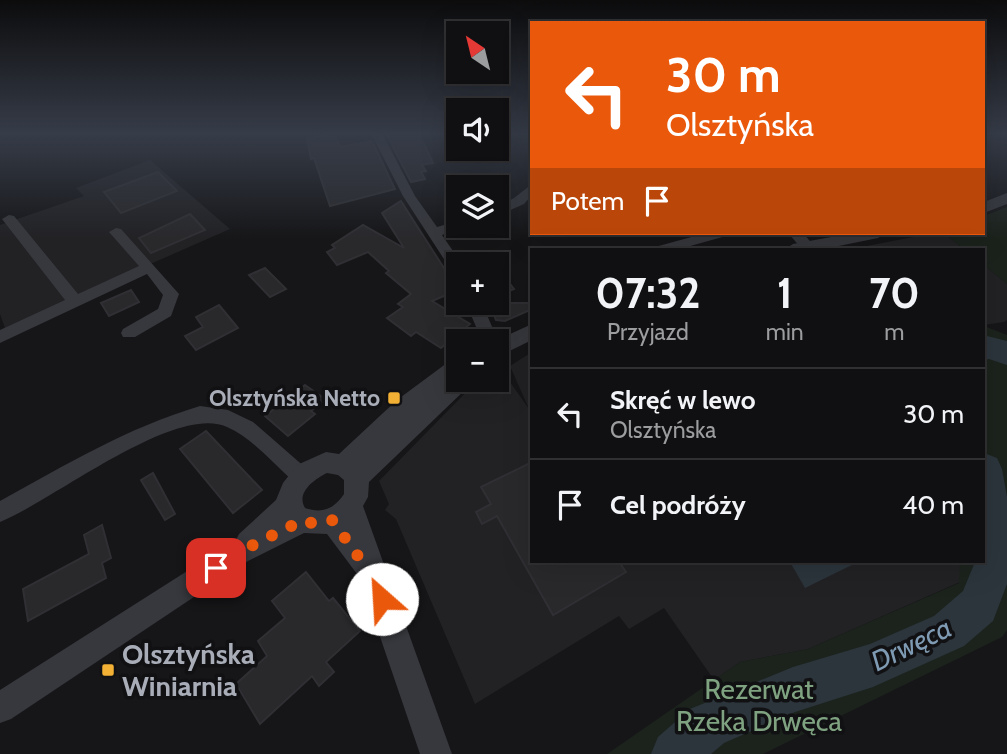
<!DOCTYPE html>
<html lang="pl">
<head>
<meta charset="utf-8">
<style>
  :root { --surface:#101012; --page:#1e1e20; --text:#f1f3f6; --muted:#9c9d9f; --line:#303032 }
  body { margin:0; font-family:Cabin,sans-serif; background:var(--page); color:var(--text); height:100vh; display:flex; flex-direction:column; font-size:26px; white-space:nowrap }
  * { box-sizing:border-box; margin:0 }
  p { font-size:23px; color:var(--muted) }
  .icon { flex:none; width:38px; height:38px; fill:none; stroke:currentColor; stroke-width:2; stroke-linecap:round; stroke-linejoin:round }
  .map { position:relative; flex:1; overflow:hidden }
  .drawer { position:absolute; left:530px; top:248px; width:455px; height:315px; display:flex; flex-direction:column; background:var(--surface); border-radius:0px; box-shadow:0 7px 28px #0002,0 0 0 2px var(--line) }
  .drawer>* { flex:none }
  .top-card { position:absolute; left:530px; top:21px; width:455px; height:214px; border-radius:0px; box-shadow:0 7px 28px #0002,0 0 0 2px var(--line); background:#ea580c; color:#fff; overflow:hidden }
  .needle { width:46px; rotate:325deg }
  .buttons { position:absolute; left:446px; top:21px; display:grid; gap:14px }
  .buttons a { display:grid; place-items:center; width:63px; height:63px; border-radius:0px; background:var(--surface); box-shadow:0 7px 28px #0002,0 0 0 2px var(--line); font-size:35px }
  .pin { position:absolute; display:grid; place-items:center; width:60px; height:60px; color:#fff; margin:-30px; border-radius:14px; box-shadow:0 4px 10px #0006 }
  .me { position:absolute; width:77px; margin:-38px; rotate:334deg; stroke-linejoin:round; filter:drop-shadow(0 0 5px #0008) }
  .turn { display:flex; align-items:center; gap:24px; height:147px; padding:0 21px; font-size:32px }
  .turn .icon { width:91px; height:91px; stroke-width:2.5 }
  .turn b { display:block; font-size:49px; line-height:60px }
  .then { display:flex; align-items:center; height:66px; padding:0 21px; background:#0003; gap:14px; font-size:26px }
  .eta { display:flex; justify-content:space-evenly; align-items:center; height:119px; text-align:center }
  .eta b { font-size:42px; font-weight:800; line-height:49px }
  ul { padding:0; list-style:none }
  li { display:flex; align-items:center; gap:21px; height:91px; padding:0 21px; border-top:2px solid var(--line) }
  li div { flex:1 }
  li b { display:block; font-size:26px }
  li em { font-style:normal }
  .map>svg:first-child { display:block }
</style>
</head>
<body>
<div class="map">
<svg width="1007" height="754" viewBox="0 0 1007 754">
  <rect width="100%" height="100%" fill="#161618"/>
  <g fill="#222225">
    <polygon points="150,160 230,229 5,328 0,314 0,225 84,196 76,188"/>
    <polygon points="934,233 944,233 965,250 846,250"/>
    <polygon points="984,265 1007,284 1007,320 1004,322 984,325"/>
    <polygon points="532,352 532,562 960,562 960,582 808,649 740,662 714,680 664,608 629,629 619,616 475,704 396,519 385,510 389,504 379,481 475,383 481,380 497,380 497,372 501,369 529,409 510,366"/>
  </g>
  <g fill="#1c231d">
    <polygon points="1007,207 1007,284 984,265 984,250 965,250 944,233 984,233 984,216"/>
    <polygon points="984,326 1007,335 1007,630 1002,637 763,754 607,754 740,662 808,649 959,583 960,562 984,562"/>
  </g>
  <polygon fill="#2c353c" points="790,562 858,562 805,588"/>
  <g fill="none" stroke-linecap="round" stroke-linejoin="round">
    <g fill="#2c353c" fill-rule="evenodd">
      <polygon points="987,336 1007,341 1007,365 989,359 984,360 984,337"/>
      <polygon points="984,453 997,458 1002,469 1007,497 1007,584 993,621 964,646 873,687 795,712 724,743 711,754 651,754 658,737 690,709 793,667 870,644 934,616 963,591 975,562 984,562"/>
    </g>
  </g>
  <g fill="#29292c" stroke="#303034" stroke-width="2">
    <polygon points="333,133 341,147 372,141 395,189 330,206 314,158 311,159 307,139"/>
    <polygon points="386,133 419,133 433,163 422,165 426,171 421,172 425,179 411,182"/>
    <polygon points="158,172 177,191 121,213 104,192"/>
    <polygon points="401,201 458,290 432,301 470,324 441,348 416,332 411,336 387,318 403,307 398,304 411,294 386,273 389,271 368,252 337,265 327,252 335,248 332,245 363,225 404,248 382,213"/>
    <polygon points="190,214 205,230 151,253 139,238"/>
    <polygon points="497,267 514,289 497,296"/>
    <polygon points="265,268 286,289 270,297 249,275"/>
    <polygon points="131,290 139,302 109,316 101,303"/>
    <polygon points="489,303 532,303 532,309 505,321 496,320"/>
    <polygon points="219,305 238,328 196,350 185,336 203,327 196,317"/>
    <polygon points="305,385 325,399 311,411 315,414 288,436 265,416"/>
    <polygon points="206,431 262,490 233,513 180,449"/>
    <polygon points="532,462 532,562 619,562 626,572 553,615 497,516 482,524 476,512 491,504 481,487"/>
    <polygon points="153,473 175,514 165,520 141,480"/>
    <polygon points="102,525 111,558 102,563 106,578 28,621 23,589 89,554 84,535"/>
    <polygon points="306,572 329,601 333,598 360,631 326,662 334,672 319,686 312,676 260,724 236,684 267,656 258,641 285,618 272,601"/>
  </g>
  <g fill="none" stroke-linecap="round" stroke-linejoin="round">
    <g fill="#37383d" fill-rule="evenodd">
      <polygon points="371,133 382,133 415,196 437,227 458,221 458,226 464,226 442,235 462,264 458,264 458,275 453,273 403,196"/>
      <polygon points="532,184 532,195 524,204 497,216 497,207 514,198"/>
      <polygon points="9,215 14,216 78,294 139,266 109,232 116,228 121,229 179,294 171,316 135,337 123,337 121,333 123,329 158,309 163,295 147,274 0,343 0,330 65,300 2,219"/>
      <polygon points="706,233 728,233 726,236 676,250 653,250 655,247"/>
      <polygon points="788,233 803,233 815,247 813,250 803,250"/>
      <polygon points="466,303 482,303 498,341 497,343 482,341"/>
      <path d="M 200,406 L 228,410 L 253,422 L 307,469 L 310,475 L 307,481 L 300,484 L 293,481 C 273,463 252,438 227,427 C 175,403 51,502 0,522 L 0,501 C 65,465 129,427 200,406 Z"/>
    </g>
    <g fill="#37383d" fill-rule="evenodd">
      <polygon points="1007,193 1007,204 984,213 984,202"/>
      <polygon points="853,233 886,233 878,238 819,250 784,250 793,244"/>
      <polygon points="532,324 532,340 497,357 497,341 495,341"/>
      <path d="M 458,358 L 458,380 L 472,380 L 469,386 L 369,482 L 368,497 L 363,506 L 452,754 L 420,754 L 360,578 L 327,534 L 304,533 L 248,561 L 11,719 L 0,723 L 0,690 L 236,540 L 239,534 L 276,500 L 283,483 L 297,465 L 326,452 L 339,454 L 397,400 L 451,360 ZM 327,473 L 338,475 L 344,480 L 344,494 C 334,509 322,514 305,508 C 296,493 313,480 327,473 Z"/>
    </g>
  </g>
  <linearGradient id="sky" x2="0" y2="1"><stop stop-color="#0c0c0d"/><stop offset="0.56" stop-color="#363c48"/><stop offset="1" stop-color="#363c48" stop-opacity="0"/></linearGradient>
  <rect width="1007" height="239" fill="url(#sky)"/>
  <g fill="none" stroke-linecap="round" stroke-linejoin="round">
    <polyline stroke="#ea580c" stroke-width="12" stroke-dasharray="0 21.6" points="216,568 239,552 303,520 312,523 332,520 373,577 382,599"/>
  </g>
  <g fill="#f2b134" stroke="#111113" stroke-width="2.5">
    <rect x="387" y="391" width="14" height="14" rx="3.5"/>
    <rect x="101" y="663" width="14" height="14" rx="3.5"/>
  </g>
  <g text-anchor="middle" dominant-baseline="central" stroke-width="7" stroke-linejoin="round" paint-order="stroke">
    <g font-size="23" font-weight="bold" fill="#a8adb8" stroke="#111113" text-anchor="end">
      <text x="380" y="398">Olsztyńska Netto</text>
    </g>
    <g font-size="28" font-style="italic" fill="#7f9bb3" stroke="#111113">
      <text transform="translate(911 644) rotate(-26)">Drwęca</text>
    </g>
    <g font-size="28" font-weight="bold" fill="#a8adb8" stroke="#111113" text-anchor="start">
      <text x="122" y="654">Olsztyńska<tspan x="122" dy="32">Winiarnia</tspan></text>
    </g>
    <g font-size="28" fill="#7fa381" stroke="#111113">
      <text x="759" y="689">Rezerwat<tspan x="759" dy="32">Rzeka Drwęca</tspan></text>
    </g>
  </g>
</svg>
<div class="buttons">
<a><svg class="needle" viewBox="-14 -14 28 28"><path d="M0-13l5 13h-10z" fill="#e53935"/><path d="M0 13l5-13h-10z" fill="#9c9d9f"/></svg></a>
<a><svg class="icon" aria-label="sound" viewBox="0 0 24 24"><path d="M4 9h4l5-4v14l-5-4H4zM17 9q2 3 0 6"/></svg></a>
<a><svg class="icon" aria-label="layers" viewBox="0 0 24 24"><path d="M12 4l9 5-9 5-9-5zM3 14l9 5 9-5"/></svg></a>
<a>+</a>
<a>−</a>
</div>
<div class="pin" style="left:216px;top:568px;background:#d93025"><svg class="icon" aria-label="arrive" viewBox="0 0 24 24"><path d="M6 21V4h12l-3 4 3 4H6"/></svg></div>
<svg class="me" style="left:382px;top:599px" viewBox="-20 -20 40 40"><circle r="19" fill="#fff"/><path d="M0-13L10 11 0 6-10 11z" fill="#ea580c"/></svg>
<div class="top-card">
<div class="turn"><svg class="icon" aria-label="left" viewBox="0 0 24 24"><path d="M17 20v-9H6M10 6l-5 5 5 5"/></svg><div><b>30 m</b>Olsztyńska</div></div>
<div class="then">Potem<svg class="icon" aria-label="arrive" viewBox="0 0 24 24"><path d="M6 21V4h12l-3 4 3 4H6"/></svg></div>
</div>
<section class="drawer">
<div class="eta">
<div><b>07:32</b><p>Przyjazd</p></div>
<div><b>1</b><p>min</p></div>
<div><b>70</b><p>m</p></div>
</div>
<ul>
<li><svg class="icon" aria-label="left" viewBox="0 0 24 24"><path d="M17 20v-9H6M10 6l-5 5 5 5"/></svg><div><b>Skręć w lewo</b><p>Olsztyńska</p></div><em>30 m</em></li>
<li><svg class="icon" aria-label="arrive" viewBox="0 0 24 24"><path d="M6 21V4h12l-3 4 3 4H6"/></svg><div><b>Cel podróży</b></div><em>40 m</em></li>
</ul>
</section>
</div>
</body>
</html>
